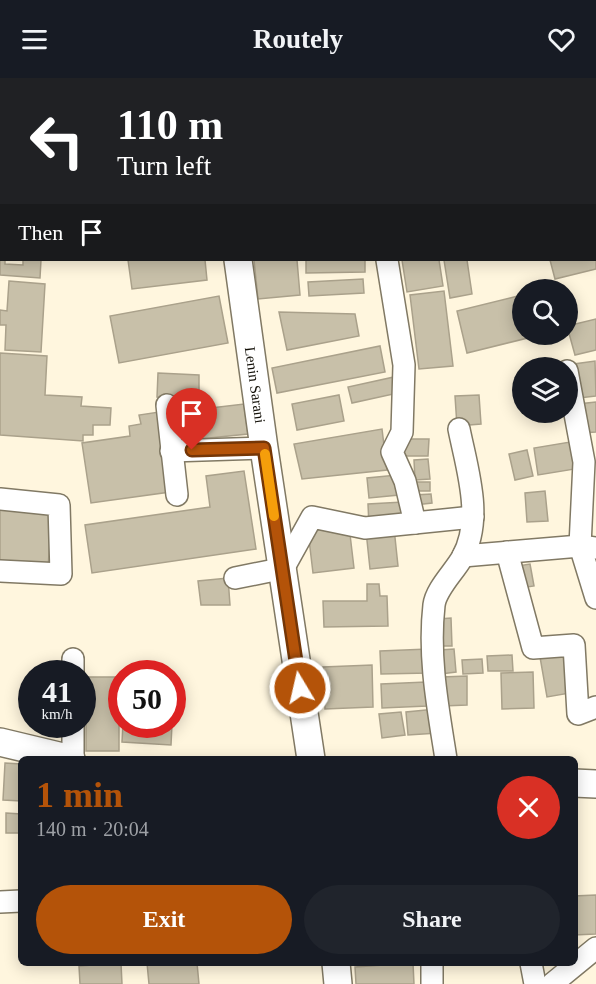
<!DOCTYPE html>
<html lang="en">
<head>
<meta charset="utf-8">
<style>
  :root { --surface:#171b24; --page:#20242c; --text:#f1f3f6; --muted:#9ea1a6; --accent:#b45309 }
  body { margin:0; font-family:Georgia,serif; background:var(--page); color:var(--text); height:100vh; display:flex; flex-direction:column; font-size:22px; white-space:nowrap }
  * { box-sizing:border-box; margin:0 }
  p { font-size:20px; color:var(--muted) }
  .icon { flex:none; width:33px; height:33px; fill:none; stroke:currentColor; stroke-width:2; stroke-linecap:round; stroke-linejoin:round }
  .map { position:relative; flex:1; overflow:hidden }
  .details { position:absolute; left:18px; top:678px; width:560px; height:210px; display:flex; flex-direction:column; background:var(--surface); border-radius:9px; box-shadow:0 3px 15px #0003 }
  .details>* { flex:none }
  .hud { position:absolute; left:0px; top:0px; width:597px; height:183px; box-shadow:0 3px 15px #0003; background:#202124; color:#fff; overflow:hidden }
  .tools { position:absolute; left:512px; top:201px; display:grid; gap:12px }
  .tools a { display:grid; place-items:center; width:66px; height:66px; border-radius:50%; background:var(--surface); box-shadow:0 3px 15px #0003; font-size:30px }
  .speed { position:absolute; left:18px; top:582px; display:flex; gap:12px; font-size:30px; font-weight:700; text-align:center }
  .speed>* { display:grid; place-content:center; width:78px; height:78px; border-radius:50%; background:var(--surface); box-shadow:0 3px 15px #0003; line-height:1 }
  .speed small { font-size:15px; font-weight:400 }
  .speed .limit { border:9px solid #d22; background:#fff; color:#111 }
  .pin { position:absolute; display:grid; place-items:center; width:51px; height:51px; color:#fff; margin:-62px -26px; border-radius:50% 50% 50% 0; rotate:-45deg; box-shadow:0 0 6px #0007 }
  .pin .icon { rotate:45deg }
  .me { position:absolute; width:66px; margin:-33px; rotate:351deg; stroke-linejoin:round; filter:drop-shadow(0 0 4px #0008) }
  .turn { display:flex; align-items:center; gap:21px; height:126px; padding:0 18px; font-size:27px }
  .turn .icon { width:78px; height:78px; stroke-width:2.5 }
  .turn b { display:block; font-size:42px; line-height:51px }
  .then { display:flex; align-items:center; height:57px; padding:0 18px; background:#0003; gap:12px; font-size:22px }
  .round { display:grid; place-items:center; flex:none; width:63px; height:63px; border-radius:32px; background:var(--page) }
  .summary { display:flex; align-items:center; justify-content:space-between; height:102px; padding:0 18px }
  h1 { font-size:36px; font-weight:600; line-height:45px; color:var(--accent) }
  .primary-button { display:flex; gap:12px; margin-top:auto; padding:12px 18px }
  .primary-button a { flex:1; height:69px; border-radius:36px; background:var(--accent); color:#fff; font-size:24px; font-weight:600; line-height:69px; text-align:center }
  .primary-button a+a { background:var(--page); color:var(--text) }
  header { display:flex; justify-content:space-between; align-items:center; height:78px; padding:0 18px; background:var(--surface); font-size:27px; font-weight:600 }
  .map>svg:first-child { display:block }
</style>
</head>
<body>
<header><svg class="icon" aria-label="menu" viewBox="0 0 24 24"><path d="M4 6h16M4 12h16M4 18h16"/></svg>Routely<svg class="icon" aria-label="heart" viewBox="0 0 24 24"><path d="M12 20l-8-8c-3-5 5-10 8-4 3-6 11-1 8 4z"/></svg></header>
<div class="map">
<svg width="596" height="906" viewBox="0 0 596 906">
  <rect width="100%" height="100%" fill="#fff6de"/>
  <polygon fill="#f4dd9e" points="0,0 207,0 207,1 2,2 0,87"/>
  <g fill="#c8c0a9" stroke="#aaa18b" stroke-width="1.5">
    <polygon points="596,159 596,191 555,201 550,182 596,182"/>
    <polygon points="0,161 2,182 5,182 5,186 23,187 23,182 41,182 40,200 0,197"/>
    <polygon points="128,182 205,182 207,202 132,211"/>
    <polygon points="254,182 297,182 300,217 258,221"/>
    <polygon points="306,182 365,182 365,194 306,195"/>
    <polygon points="402,182 439,182 443,208 407,214"/>
    <polygon points="444,182 467,182 472,216 450,220"/>
    <polygon points="363,201 364,215 309,218 308,204"/>
    <polygon points="9,203 45,206 41,274 5,272 6,247 0,247 0,232 7,233"/>
    <polygon points="444,213 453,288 419,291 410,217"/>
    <polygon points="522,217 522,256 540,257 467,275 457,233"/>
    <polygon points="219,218 228,265 119,285 110,238"/>
    <polygon points="279,234 355,236 359,258 287,272"/>
    <polygon points="596,241 596,272 575,277 567,248"/>
    <polygon points="380,268 385,294 277,315 272,290"/>
    <polygon points="0,275 47,278 45,317 82,319 81,328 111,330 110,347 93,347 93,357 83,357 83,363 0,357"/>
    <polygon points="595,283 596,318 579,320 574,286"/>
    <polygon points="158,295 199,297 199,321 157,319"/>
    <polygon points="394,299 398,315 352,325 348,309"/>
    <polygon points="339,317 344,343 297,352 292,326"/>
    <polygon points="479,317 481,346 457,348 455,318"/>
    <polygon points="596,324 596,354 582,355 578,326"/>
    <polygon points="244,326 248,356 180,363 177,334"/>
    <polygon points="159,334 170,414 91,425 82,365 130,358 129,348 141,346 139,337"/>
    <polygon points="382,351 387,392 302,401 294,366"/>
    <polygon points="402,361 429,361 428,378 402,378"/>
    <polygon points="576,363 581,390 538,397 534,370"/>
    <polygon points="527,372 533,398 515,402 509,376"/>
    <polygon points="428,381 430,401 415,402 414,382"/>
    <polygon points="244,393 256,471 92,495 85,447 210,429 206,398"/>
    <polygon points="397,397 399,417 369,420 367,400"/>
    <polygon points="413,404 430,404 430,413 414,413"/>
    <polygon points="545,413 548,443 527,444 525,415"/>
    <polygon points="431,416 432,425 415,427 414,417"/>
    <polygon points="403,424 404,446 369,448 368,426"/>
    <polygon points="0,427 52,430 48,490 0,487"/>
    <polygon points="349,448 354,490 313,495 308,453"/>
    <polygon points="394,450 398,488 370,491 366,453"/>
    <polygon points="530,486 534,508 521,510 517,488"/>
    <polygon points="228,500 230,527 201,527 198,503"/>
    <polygon points="367,506 379,506 380,518 387,518 388,548 324,549 323,523 367,523"/>
    <polygon points="451,540 452,568 439,568 438,541"/>
    <polygon points="428,571 429,595 381,596 380,573"/>
    <polygon points="454,571 456,594 441,596 439,572"/>
    <polygon points="563,575 570,615 547,619 540,579"/>
    <polygon points="512,577 513,593 488,593 487,578"/>
    <polygon points="482,581 483,595 463,596 462,582"/>
    <polygon points="372,587 373,629 325,631 323,589"/>
    <polygon points="533,594 534,630 502,631 501,595"/>
    <polygon points="467,598 467,627 443,628 442,599"/>
    <rect x="86" y="599" width="33" height="74"/>
    <polygon points="426,604 427,628 382,630 381,606"/>
    <polygon points="436,631 438,655 408,657 406,634"/>
    <polygon points="401,634 405,657 382,660 379,636"/>
    <polygon points="123,646 172,646 171,667 122,664"/>
    <polygon points="5,685 21,686 21,723 3,722"/>
    <polygon points="6,735 21,736 21,755 6,755"/>
    <polygon points="596,817 596,856 574,857 574,818"/>
    <polygon points="121,885 122,906 80,906 79,888"/>
    <polygon points="147,885 197,885 199,906 149,906"/>
    <polygon points="413,885 414,906 356,906 355,889"/>
  </g>
  <g fill="none" stroke-linecap="round" stroke-linejoin="round">
    <defs>
      <g id="minor">
        <polyline points="387,0 387,2"/>
        <polyline points="387,182 404,287 402,354 392,374 405,403 415,445"/>
        <polyline points="567,293 584,384 580,468 596,520"/>
        <polyline points="167,327 177,417"/>
        <polyline points="171,373 264,370"/>
        <polyline points="0,421 59,427 61,496 0,493"/>
        <polyline points="507,474 533,570 574,567 578,636 596,629"/>
        <polyline points="463,478 580,468 596,470"/>
        <polyline points="235,500 270,493 282,493 312,439 365,450 473,439"/>
        <polyline points="73,596 73,581"/>
        <polyline points="73,681 73,646"/>
        <path d="M 446,681 C 438,630 428,579 434,527 C 436,511 454,494 462,480 C 484,441 467,391 459,351"/>
        <polyline points="0,824 21,823"/>
        <polyline points="531,885 535,906"/>
        <polyline points="432,906 432,885"/>
        <polyline points="552,906 596,870"/>
      </g>
      <g id="major">
        <polyline points="214,0 214,2"/>
        <polyline points="447,2 452,0"/>
        <polyline points="0,106 2,106"/>
        <polyline points="238,182 264,370 311,681"/>
        <polyline points="0,664 71,681"/>
        <polyline points="574,705 596,706"/>
        <polyline points="336,885 338,906"/>
      </g>
    </defs>
    <use href="#minor" stroke="#817964" stroke-width="24"/>
    <use href="#major" stroke="#817964" stroke-width="30"/>
    <use href="#minor" stroke="#fff" stroke-width="21"/>
    <use href="#major" stroke="#fff" stroke-width="27"/>
    <g stroke="#948e7d" stroke-width="1.5">
      <polyline points="460,2 465,0"/>
      <polyline points="481,2 486,0"/>
      <polyline points="0,96 2,96"/>
    </g>
  </g>
  <g fill="none" stroke-linecap="round" stroke-linejoin="round">
    <defs>
      <polyline id="route" points="192,372 264,370 300,610"/>
    </defs>
    <use href="#route" stroke="#753606" stroke-width="15"/>
    <use href="#route" stroke="#b45309" stroke-width="10"/>
    <polyline stroke="#f59e0b" stroke-width="10" points="265,376 274,438"/>
  </g>
  <g text-anchor="middle" dominant-baseline="central" stroke-width="6" stroke-linejoin="round" paint-order="stroke">
    <g font-size="15" fill="#131008" stroke="#fff">
      <text transform="translate(255 307) rotate(82)">Lenin Sarani</text>
    </g>
  </g>
</svg>
<div class="tools">
<a><svg class="icon" aria-label="search" viewBox="0 0 24 24"><circle cx="10" cy="10" r="6"/><path d="M15 15l6 6"/></svg></a>
<a><svg class="icon" aria-label="layers" viewBox="0 0 24 24"><path d="M12 4l9 5-9 5-9-5zM3 14l9 5 9-5"/></svg></a>
</div>
<div class="speed"><div>41<small>km/h</small></div><div class="limit">50</div></div>
<div class="pin" style="left:192px;top:372px;background:#d93025"><svg class="icon" aria-label="arrive" viewBox="0 0 24 24"><path d="M6 21V4h12l-3 4 3 4H6"/></svg></div>
<svg class="me" style="left:300px;top:610px" viewBox="-20 -20 40 40"><circle r="17" fill="#b45309" stroke="#fff" stroke-width="3"/><path d="M0-11L8 9 0 5-8 9z" fill="#fff"/></svg>
<div class="hud">
<div class="turn"><svg class="icon" aria-label="left" viewBox="0 0 24 24"><path d="M17 20v-9H6M10 6l-5 5 5 5"/></svg><div><b>110 m</b>Turn left</div></div>
<div class="then">Then<svg class="icon" aria-label="arrive" viewBox="0 0 24 24"><path d="M6 21V4h12l-3 4 3 4H6"/></svg></div>
</div>
<section class="details">
<div class="summary"><div><h1>1 min</h1><p>140 m · 20:04</p></div><a class="round" style="background:#d93025;color:#fff"><svg class="icon" aria-label="close" viewBox="0 0 24 24"><path d="M6 6l12 12M18 6L6 18"/></svg></a></div>
<div class="primary-button"><a>Exit</a><a>Share</a></div>
</section>
</div>
</body>
</html>
